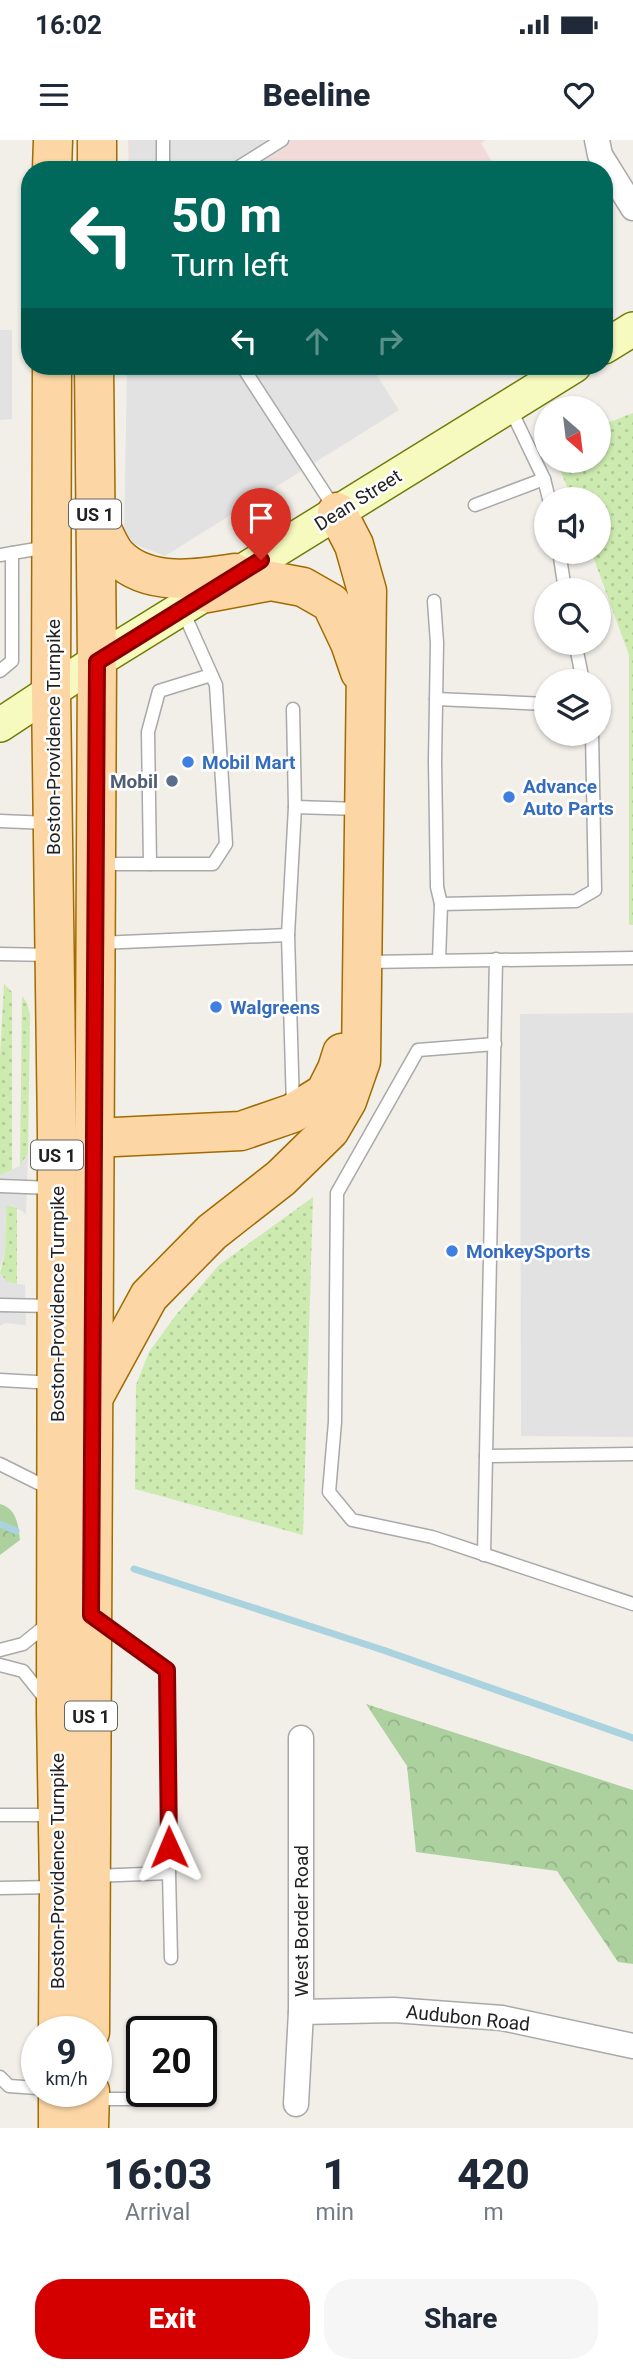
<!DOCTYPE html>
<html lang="en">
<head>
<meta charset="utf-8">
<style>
  :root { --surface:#fff; --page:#f6f6f7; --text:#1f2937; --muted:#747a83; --accent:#d40000 }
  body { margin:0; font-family:Roboto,sans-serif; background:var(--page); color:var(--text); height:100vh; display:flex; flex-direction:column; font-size:26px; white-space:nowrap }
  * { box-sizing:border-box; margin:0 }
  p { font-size:23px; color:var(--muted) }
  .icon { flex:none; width:38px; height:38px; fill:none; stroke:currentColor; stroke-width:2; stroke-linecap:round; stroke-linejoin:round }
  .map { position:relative; height:1988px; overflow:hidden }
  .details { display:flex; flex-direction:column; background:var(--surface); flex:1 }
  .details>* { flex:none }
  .guide { position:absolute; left:21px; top:21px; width:592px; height:214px; border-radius:28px; box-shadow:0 2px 5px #0004; background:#00695c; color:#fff; overflow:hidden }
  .needle { width:46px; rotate:152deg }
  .buttons { position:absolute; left:534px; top:256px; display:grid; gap:14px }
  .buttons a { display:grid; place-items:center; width:77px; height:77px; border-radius:50%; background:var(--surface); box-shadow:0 2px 5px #0004; font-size:35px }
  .speed { position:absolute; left:21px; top:1876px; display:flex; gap:14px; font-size:35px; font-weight:700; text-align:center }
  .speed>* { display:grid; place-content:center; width:91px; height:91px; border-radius:50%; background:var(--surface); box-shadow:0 2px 5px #0004; line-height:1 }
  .speed small { font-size:18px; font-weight:400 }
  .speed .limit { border:4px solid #111; border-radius:10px; background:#fff; color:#111 }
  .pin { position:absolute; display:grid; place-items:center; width:60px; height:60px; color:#fff; margin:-72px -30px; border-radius:50% 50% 50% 0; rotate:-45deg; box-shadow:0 0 7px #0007 }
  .pin .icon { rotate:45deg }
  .me { position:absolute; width:77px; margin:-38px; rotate:359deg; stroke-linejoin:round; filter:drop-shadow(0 0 5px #0008) }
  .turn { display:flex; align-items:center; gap:24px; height:147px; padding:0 35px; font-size:32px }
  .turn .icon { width:91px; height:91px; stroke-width:2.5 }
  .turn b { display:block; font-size:49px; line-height:60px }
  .lanes { display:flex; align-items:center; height:66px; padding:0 35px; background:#0003; justify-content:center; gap:35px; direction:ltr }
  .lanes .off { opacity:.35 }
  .eta { display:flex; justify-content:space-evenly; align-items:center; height:119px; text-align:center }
  .eta b { font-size:42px; font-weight:800; line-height:49px }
  .action { display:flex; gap:14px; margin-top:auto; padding:14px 35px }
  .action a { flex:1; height:80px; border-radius:28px; background:var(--accent); color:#fff; font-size:28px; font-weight:800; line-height:80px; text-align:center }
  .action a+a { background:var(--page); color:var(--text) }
  .status { display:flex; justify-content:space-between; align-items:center; height:49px; padding:0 35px; background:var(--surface); direction:ltr }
  .status svg { height:19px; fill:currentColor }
  header { display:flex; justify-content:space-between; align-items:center; height:91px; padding:0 35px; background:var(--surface); font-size:32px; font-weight:800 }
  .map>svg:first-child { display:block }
</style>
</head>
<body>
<div class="status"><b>16:02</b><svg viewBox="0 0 49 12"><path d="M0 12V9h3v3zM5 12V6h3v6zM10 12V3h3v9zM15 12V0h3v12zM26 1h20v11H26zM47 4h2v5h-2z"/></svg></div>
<header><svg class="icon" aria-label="menu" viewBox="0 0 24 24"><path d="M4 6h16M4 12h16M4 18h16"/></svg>Beeline<svg class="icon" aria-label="heart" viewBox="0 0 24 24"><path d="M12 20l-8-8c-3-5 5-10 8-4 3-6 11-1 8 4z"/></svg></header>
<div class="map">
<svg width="633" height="1988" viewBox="0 0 633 1988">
  <defs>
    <pattern id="grass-dots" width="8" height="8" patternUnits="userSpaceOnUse" patternTransform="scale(1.75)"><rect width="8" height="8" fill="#cdebb0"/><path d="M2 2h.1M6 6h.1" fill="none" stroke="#b0c997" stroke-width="1.8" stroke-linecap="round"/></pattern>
    <pattern id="forest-crowns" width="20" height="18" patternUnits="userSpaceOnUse" patternTransform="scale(1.75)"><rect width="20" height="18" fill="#add19e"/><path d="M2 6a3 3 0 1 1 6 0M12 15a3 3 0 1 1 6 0" fill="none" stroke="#95b388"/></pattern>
  </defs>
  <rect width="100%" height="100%" fill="#f2efe9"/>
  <polygon fill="#f2dad9" points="128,0 486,0 481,3 497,30 129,30"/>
  <g fill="url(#grass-dots)">
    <polygon points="633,273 633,785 629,785 629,515 591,411 598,411 598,359 572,359 556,320 598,320 599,286"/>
    <polygon points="4,844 12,852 12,1031 0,1035 0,916"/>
    <polygon points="22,856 27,863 30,875 28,1013 20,1026"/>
    <polygon points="313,1057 303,1395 135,1349 136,1245 149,1212 176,1175 219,1125"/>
    <polygon points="9,1065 17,1068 17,1144 7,1142 0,1133 5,1113 6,1067"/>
  </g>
  <g fill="url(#forest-crowns)">
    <path d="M 0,1364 C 17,1369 18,1384 20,1400 L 0,1415 Z"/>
    <polygon points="366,1564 633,1650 633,1824 618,1822 557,1731 416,1712 407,1626"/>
  </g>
  <g fill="#e2e2e2">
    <polygon points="130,0 296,0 251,30 130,30"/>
    <polygon points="0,190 12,190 12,279 0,280"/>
    <polygon points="127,226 371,226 399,270 165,416 124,400"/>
    <polygon points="633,873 633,1297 521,1296 520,874"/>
    <polygon points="28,1013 26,1074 12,1065 6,1067 5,1113 0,1127 0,1035 20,1026"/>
    <polygon points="0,1133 7,1142 25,1145 26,1185 5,1183 0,1186"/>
  </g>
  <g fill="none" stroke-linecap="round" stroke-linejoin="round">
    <g stroke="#aad3df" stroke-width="7">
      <polyline points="0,1384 16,1391"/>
      <polyline points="134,1429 383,1510 633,1598"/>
    </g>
    <defs>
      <g id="lane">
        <polyline points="163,0 163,30"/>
        <polyline points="234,30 282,0"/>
        <polyline points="242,226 335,369"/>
        <polyline points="509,266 544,339 549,359"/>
        <polyline points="475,365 544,339"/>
        <polyline points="559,411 565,450"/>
        <polyline points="0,415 48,407"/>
        <polyline points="434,461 437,503 435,621 437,747 441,764 576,761 595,750 592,593"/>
        <polyline points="575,502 583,541"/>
        <polyline points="0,531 12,521 12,413"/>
        <polyline points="436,559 546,564"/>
        <polyline points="295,667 360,669"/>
        <polyline points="0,681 49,683"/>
        <polyline points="101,724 213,724 226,704 216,545 182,469"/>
        <polyline points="150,724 148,592 159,551 211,535"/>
        <polyline points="99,803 288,795"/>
        <polyline points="0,814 52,815"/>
        <polyline points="439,820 441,764"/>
        <polyline points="367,822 633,818"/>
        <polyline points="495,904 418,910 337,1053 335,1282 329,1352 352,1380 432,1397 633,1464"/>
        <polyline points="293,966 288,795 295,667 293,569"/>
        <polyline points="0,1046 52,1048"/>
        <polyline points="0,1165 52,1166"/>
        <polyline points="0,1240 54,1243"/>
        <polyline points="486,1316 633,1314"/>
        <polyline points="0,1324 50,1349"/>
        <polyline points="484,1415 496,819"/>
        <polyline points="0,1510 23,1504 50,1482"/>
        <polyline points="0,1525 23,1531 47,1561"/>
        <polyline points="0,1675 54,1675"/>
        <polyline points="169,1733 171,1818"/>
        <polyline points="94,1736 169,1733 167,1530 98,1480"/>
        <polyline points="0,1748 55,1747"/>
        <polyline points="0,1937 9,1946 37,1948"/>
        <polyline points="94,1959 160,1959"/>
      </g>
      <g id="street">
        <polyline points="597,0 600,15 633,68"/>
        <polyline points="301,1872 394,1870 502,1878 633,1906"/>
        <polyline points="296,1964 301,1872 301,1598"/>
      </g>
      <g id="secondary">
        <polyline points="604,207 633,189"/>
        <polyline points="0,585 97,521 574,226"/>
      </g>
      <g id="primary">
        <polyline points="52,30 53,0"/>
        <polyline points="97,30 97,0"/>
        <polyline points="52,226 51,551 57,994 56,1572 59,1747 58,1892"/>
        <path d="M 97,378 C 103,390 109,408 118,417 C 148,447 198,439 235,433"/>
        <polyline points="207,453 271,441 303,447 331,463 350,503 360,532"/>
        <polyline points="94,998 241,991 293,973 325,953 337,929 342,913"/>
        <polyline points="95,1255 149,1156 212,1092 281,1038 330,990 347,961 361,921 367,451 354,405 337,372"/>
        <polyline points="90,1892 97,521 94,226"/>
        <polyline points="58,1988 58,1951"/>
        <polyline points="89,1988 90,1951"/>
      </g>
    </defs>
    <use href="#lane" stroke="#a9a9a9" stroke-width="15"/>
    <use href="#street" stroke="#a9a9a9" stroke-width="27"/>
    <use href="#secondary" stroke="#707d05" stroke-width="36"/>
    <use href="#primary" stroke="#a06b00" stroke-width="41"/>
    <use href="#lane" stroke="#fff" stroke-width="12"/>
    <use href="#street" stroke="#fff" stroke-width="24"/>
    <use href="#secondary" stroke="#f7fabf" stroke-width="33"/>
    <use href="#primary" stroke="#fcd6a4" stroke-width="38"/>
  </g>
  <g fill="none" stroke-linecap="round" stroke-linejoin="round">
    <defs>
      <polyline id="route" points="169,1707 167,1530 91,1475 97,522 261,420"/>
    </defs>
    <use href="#route" stroke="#8a0000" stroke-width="18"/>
    <use href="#route" stroke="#d40000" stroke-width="12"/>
  </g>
  <g fill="#3f7fe0" stroke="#fff" stroke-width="2.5">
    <circle cx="188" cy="622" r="7"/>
    <circle cx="509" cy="657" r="7"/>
    <circle cx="216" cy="867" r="7"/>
    <circle cx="452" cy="1111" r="7"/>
  </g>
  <circle fill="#5c6f8a" stroke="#fff" stroke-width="2.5" cx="172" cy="641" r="7"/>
  <g text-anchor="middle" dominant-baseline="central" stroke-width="5" stroke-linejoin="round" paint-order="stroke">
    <g fill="#fff" stroke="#646464" stroke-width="2">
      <rect x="69" y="359.5" width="52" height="29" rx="5"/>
      <rect x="31" y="1000.5" width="52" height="29" rx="5"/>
      <rect x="65" y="1561.5" width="52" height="29" rx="5"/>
    </g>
    <g font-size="18" font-weight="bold" fill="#222">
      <text x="95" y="374">US 1</text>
      <text x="57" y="1015">US 1</text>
      <text x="91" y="1576">US 1</text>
    </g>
    <g font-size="19" fill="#222" stroke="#fff">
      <text transform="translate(358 360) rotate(-32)">Dean Street</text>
      <text transform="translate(53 597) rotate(-90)">Boston-Providence Turnpike</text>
      <text transform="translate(57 1164) rotate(-90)">Boston-Providence Turnpike</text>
      <text transform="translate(57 1731) rotate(-90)">Boston-Providence Turnpike</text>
      <text transform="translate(301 1781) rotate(-90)">West Border Road</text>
      <text transform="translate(468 1878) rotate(6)">Audubon Road</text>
    </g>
    <g font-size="19" font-weight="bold" fill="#366cbe" stroke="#fff" text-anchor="start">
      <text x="202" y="622">Mobil Mart</text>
      <text x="523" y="646">Advance<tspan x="523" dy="22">Auto Parts</tspan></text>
      <text x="230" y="867">Walgreens</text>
      <text x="466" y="1111">MonkeySports</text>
    </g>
    <g font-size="19" font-weight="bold" fill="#4e5e75" stroke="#fff" text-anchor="end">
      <text x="158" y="641">Mobil</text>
    </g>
  </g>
</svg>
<div class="buttons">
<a><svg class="needle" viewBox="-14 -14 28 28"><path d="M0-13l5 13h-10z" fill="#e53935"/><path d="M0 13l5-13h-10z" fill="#747a83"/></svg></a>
<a><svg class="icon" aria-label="sound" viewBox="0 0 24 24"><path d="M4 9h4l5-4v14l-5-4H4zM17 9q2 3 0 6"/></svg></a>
<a><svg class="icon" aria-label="search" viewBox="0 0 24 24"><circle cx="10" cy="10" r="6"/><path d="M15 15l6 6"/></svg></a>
<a><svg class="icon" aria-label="layers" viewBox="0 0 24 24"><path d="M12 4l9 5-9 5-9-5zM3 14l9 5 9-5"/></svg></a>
</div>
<div class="speed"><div>9<small>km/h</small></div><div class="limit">20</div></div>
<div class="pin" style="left:261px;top:420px;background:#d93025"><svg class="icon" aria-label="arrive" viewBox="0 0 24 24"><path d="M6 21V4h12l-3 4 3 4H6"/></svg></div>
<svg class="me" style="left:169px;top:1707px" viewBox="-20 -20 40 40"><path d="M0-17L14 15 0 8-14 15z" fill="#d40000" stroke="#fff" stroke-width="4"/></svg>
<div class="guide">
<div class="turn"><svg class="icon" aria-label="left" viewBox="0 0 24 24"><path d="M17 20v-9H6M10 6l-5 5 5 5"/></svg><div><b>50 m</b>Turn left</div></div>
<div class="lanes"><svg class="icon" aria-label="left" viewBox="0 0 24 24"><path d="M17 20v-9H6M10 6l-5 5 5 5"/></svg><svg class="icon off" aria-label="ahead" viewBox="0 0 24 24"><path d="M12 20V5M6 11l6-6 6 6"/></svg><svg class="icon off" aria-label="right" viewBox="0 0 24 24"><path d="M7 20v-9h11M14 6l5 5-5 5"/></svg></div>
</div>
</div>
<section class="details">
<div class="eta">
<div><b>16:03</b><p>Arrival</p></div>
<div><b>1</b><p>min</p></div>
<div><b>420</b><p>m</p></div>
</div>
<div class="action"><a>Exit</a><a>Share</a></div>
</section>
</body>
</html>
